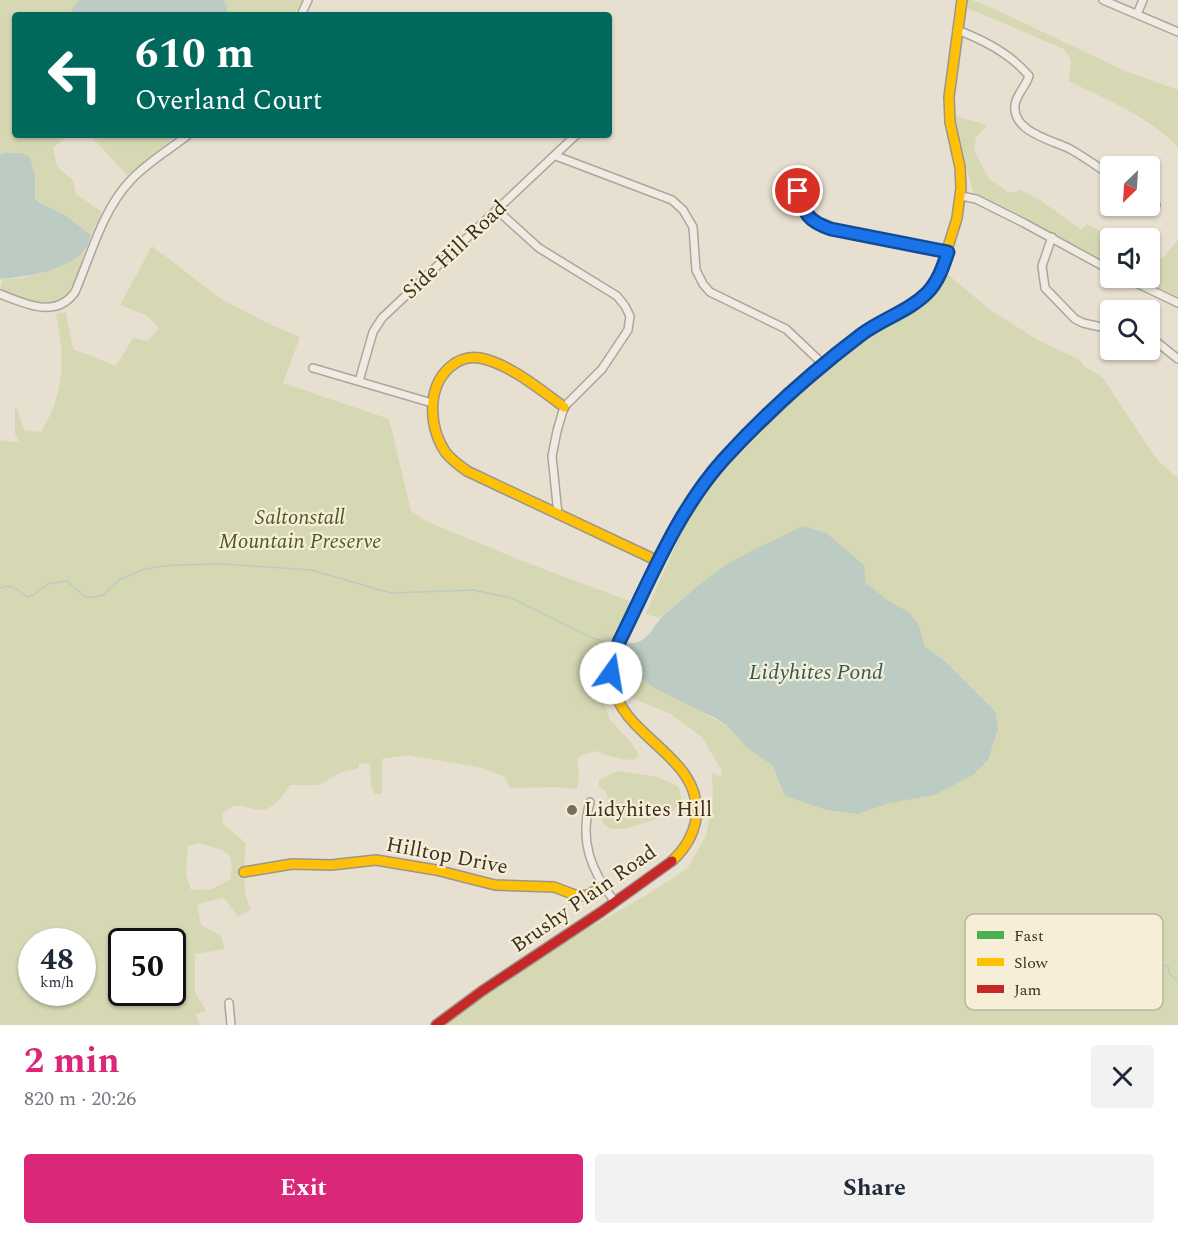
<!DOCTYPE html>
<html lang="en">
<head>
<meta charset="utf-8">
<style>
  :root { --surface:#fff; --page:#f2f2f3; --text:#1f2937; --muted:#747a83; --accent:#db2777 }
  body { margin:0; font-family:Spectral,serif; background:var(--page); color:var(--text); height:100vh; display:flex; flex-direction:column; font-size:22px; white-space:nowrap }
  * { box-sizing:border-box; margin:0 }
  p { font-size:20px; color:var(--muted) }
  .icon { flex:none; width:33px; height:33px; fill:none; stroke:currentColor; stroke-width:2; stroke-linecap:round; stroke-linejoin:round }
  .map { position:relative; height:1025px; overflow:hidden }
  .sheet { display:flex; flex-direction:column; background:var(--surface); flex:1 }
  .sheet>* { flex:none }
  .hud { position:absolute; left:12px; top:12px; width:600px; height:126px; border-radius:6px; box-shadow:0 2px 4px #0004; background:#00695c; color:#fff; overflow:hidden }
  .needle { width:39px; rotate:205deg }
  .tools { position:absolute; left:1100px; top:156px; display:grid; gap:12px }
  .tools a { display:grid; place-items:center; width:60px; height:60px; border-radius:6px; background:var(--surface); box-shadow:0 2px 4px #0004; font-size:30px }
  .speed { position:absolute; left:18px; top:928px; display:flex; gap:12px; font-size:30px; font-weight:700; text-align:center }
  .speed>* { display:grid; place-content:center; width:78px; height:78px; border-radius:50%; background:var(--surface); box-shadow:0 2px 4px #0004; line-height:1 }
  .speed small { font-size:15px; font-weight:400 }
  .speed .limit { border:3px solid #111; border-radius:9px; background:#fff; color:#111 }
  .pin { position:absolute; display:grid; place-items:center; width:51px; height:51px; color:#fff; margin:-26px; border:3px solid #fff; border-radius:50%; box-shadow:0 2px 6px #0007 }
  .me { position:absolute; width:66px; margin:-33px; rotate:13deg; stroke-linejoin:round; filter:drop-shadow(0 0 4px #0008) }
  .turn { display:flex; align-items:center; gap:21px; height:126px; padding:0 24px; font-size:27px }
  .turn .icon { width:78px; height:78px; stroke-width:2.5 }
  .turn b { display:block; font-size:42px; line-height:51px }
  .round { display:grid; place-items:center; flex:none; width:63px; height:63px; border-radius:6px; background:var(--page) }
  .headline { display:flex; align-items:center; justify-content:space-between; height:102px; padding:0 24px }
  h1 { font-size:36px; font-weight:700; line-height:45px; color:var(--accent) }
  .button { display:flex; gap:12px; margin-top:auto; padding:12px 24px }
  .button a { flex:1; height:69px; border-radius:6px; background:var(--accent); color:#fff; font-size:24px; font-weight:700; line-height:69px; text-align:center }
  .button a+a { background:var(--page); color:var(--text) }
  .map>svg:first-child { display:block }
</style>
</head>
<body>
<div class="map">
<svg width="1178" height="1025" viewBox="0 0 1178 1025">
  <rect width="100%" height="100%" fill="#e7e0d1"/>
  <g fill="#d6d7b3" fill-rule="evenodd">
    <path d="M 0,0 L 303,0 L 294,15 L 15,15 L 15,135 L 70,135 L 53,148 L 57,166 L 73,181 L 76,194 L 102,212 L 91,235 L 65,215 L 40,203 L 35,197 L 35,175 L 30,157 C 21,154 9,150 0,155 Z"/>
    <path d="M 966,0 L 972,0 L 990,7 L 1123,70 L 1178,90 L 1178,147 C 1146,115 1109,101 1069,81 L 1071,60 L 1064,49 L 965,7 Z"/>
    <polygon points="953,115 987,125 976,138 974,151 989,178 1009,193 1020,190 1040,200 1081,230 1087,224 1100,231 1110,239 1110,264 973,192"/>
    <polygon points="90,135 178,135 127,175"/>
    <polygon points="1178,240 1178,297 1138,278 1149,278 1149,260 1162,259"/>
    <path d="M 152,246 L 220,298 L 267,323 L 300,337 L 283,383 L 389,419 L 411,511 L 426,521 L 522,561 L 632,602 L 606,658 L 603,699 L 610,720 L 630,741 L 639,755 L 634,760 L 620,759 L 594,751 L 577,758 L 579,775 L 577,789 L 557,787 L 510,788 L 505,777 L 483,768 L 408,755 L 382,759 L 382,794 L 375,794 L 371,787 L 370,764 L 359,763 L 359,768 L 342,772 L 319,785 L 290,785 C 259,836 247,788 222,814 L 223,824 L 246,843 C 244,861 241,894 251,909 L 238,917 L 224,898 L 197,904 L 201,925 L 221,936 L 225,949 L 195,954 L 195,992 L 206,1011 L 196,1014 L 200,1025 L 0,1025 L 0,440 L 20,443 L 15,434 L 15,408 L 17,408 L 24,430 L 41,432 C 65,393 65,358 56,314 L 66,312 L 73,349 L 116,366 L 133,338 L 148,341 L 159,328 L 146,315 L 120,305 ZM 199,843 L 222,850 L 230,856 L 232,867 L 230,880 L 211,889 L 191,890 L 186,874 L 188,846 ZM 32,942 L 82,942 L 82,993 L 32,993 ZM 122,942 L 172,942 L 172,993 L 122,993 Z"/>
    <path d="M 85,251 C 79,270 71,305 45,305 C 31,305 13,295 0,290 L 3,279 L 23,278 L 57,269 Z"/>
    <polygon points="945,272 989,309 1036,339 1080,360 1083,365 1103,378 1153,454 1160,463 1178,478 1178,1025 441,1025 473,1000 552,949 640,899 687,869 706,836 713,801 712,772 721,777 722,771 702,737 671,714 627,696 618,688 618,661 623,662 632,672 730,728 748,749 772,765 785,796 858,814 890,803 995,711 945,661 925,647 919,625 910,613 886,599 866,583 864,565 802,526 691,592 659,618 646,614 652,598 683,529 678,531 710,481 728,461 795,395 846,351 877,328 928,299 939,285"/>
    <path d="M 618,771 L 658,777 L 679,787 L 682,802 C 677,806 673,812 667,814 C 655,820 621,833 609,828 C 602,825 601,819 600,813 L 608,803 L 606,791 L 599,787 L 599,780 Z"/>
  </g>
  <g fill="#bcccc2">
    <polygon points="79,0 223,0 227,6 227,15 69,15"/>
    <path d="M 3,153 L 21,153 L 30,157 L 35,175 L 35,198 L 40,203 L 65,215 L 91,235 C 89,241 87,248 83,252 C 61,273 29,276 0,279 L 0,155 Z"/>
    <path d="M 802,526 L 826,533 L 864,565 L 866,583 L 886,599 L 910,613 L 919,625 L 925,647 L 945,661 L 995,711 L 998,729 L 988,760 L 973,775 L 934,795 L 890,803 L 858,814 L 827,810 L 785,796 L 772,765 L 748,749 L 730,728 L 717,719 L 656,689 L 632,672 L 623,662 L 623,649 L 626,643 C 650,646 651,625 667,612 C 689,594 712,573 736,559 C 757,547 781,538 802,526 Z"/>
  </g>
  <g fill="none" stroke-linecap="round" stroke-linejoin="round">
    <g stroke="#bcccc2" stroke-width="1.5">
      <path d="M 0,588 C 12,583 19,591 28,597 L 33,595 L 48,584 L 67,581 L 85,597 L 94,597 L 103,595 L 119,580 L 144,569 L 174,565 L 224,564 L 311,570 L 391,593 L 473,590 L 511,598 L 590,637 L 610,644"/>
      <polyline points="1102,934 1140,967 1150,962 1168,966 1169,974 1176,979 1178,978"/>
    </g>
    <defs>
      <g id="street">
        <polyline points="1103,0 1178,32"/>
        <polyline points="1137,14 1143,0"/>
        <polyline points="301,15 308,0"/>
        <path d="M 957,30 C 984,40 1011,54 1029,76 C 1026,86 1016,95 1015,105 C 1012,132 1052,140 1070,149 C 1084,157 1097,166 1110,175"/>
        <polyline points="556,156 672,200 683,210 693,227 696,270 703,284 710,292 786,329 824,365"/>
        <path d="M 798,191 C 806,214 807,221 831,229 L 948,252"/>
        <polyline points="961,196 976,199 1024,223 1110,270"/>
        <polyline points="1149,201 1156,205"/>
        <polyline points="497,210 539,248 617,296 625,306 630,316 628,330 602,369 564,407 557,431 552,456 558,514"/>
        <polyline points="1052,237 1042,266 1045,288 1075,319 1083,323 1110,329"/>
        <polyline points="1126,278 1178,303"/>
        <path d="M 0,294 C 25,304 56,319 75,292 C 91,255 102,211 130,181 C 146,163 169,150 188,135"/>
        <polyline points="1149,340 1158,343 1178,359"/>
        <polyline points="313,368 432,403"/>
        <polyline points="359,381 373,332 382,318 576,135"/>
        <path d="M 590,802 C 579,841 591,871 615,902"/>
        <polyline points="229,1003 231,1025"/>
      </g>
      <polyline id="fast" points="679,521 707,479 733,450 796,390 865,332 903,309"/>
      <g id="slow">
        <polyline points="903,309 924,296 939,276 957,218 961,188 960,167 950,122 949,97 962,0"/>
        <path d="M 564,407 C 541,390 508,363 480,358 C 469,356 458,360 450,367 C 426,388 429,428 446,453 C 452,460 460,466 467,471 L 658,561"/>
        <path d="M 672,861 C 684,850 693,836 696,819 C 704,756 622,739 613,684 C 611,676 611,663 613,656 C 616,642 627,628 633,615 C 648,584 662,551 679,521"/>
        <polyline points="244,872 292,864 331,865 376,860 436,870 495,885 554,887 578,896 589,895 603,885"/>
      </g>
      <polyline id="jam" points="436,1025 482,991 601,912 672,861"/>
    </defs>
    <use href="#street" stroke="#ada599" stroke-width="10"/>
    <use href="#fast" stroke="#9c958a" stroke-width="12"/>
    <use href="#slow" stroke="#9c958a" stroke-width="12"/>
    <use href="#jam" stroke="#9c958a" stroke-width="12"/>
    <use href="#street" stroke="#efebe3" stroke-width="7"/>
    <use href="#fast" stroke="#4caf50" stroke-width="9"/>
    <use href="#slow" stroke="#ffc107" stroke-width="9"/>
    <use href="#jam" stroke="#c62828" stroke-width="9"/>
  </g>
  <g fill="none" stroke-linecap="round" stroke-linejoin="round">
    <defs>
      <path id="route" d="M 611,673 L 613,656 L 620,640 C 651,578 677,511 724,459 C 765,414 813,371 862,334 C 882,319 909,311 927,293 C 938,282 943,267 948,252 L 831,229 C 807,221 805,214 798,191"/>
    </defs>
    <use href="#route" stroke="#114b97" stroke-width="15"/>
    <use href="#route" stroke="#1a73e8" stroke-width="10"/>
  </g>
  <circle fill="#786c5e" stroke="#f7eed8" stroke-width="2" cx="572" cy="810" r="6"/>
  <g text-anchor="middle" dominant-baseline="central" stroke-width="4.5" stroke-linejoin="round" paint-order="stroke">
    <g font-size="21" fill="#3d2e20" stroke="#f7eed8">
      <text transform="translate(455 250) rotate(-43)">Side Hill Road</text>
      <text transform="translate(447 856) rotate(11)">Hilltop Drive</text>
      <text transform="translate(584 899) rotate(-35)">Brushy Plain Road</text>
    </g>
    <g font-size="21" font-style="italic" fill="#4d5a26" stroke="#f7eed8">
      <text x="300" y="518">Saltonstall<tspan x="300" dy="24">Mountain Preserve</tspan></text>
    </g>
    <g font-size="21" fill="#3d2e20" stroke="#f7eed8" text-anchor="start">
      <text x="584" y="810">Lidyhites Hill</text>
    </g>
    <g font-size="22" font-style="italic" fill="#2f5d5a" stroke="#f7eed8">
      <text x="816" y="672">Lidyhites Pond</text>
    </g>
  </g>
  <rect x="965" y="914" width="198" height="96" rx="9" fill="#f7eed8" stroke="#bfb4a1" stroke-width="1.5"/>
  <rect x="977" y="931" width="27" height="8" fill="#4caf50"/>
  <rect x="977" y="958" width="27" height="8" fill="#ffc107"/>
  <rect x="977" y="985" width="27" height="8" fill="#c62828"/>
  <g font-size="16" fill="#3d2e20">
    <text x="1014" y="941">Fast</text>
    <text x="1014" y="968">Slow</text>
    <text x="1014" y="995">Jam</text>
  </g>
</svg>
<div class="tools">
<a><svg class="needle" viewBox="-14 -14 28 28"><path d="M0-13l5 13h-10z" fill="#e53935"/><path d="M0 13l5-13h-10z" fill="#747a83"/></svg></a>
<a><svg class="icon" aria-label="sound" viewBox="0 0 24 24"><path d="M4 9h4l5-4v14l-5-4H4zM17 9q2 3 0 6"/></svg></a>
<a><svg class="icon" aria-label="search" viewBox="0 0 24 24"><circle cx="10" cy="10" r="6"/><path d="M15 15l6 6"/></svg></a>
</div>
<div class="speed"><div>48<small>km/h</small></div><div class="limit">50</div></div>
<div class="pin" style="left:798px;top:191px;background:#d93025"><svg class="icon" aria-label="arrive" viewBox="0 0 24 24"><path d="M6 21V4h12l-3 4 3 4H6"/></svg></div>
<svg class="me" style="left:611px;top:673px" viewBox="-20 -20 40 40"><circle r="19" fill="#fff"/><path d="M0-13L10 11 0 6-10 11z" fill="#1a73e8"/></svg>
<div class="hud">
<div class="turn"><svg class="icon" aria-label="left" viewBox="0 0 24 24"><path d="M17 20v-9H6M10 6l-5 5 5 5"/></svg><div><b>610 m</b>Overland Court</div></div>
</div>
</div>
<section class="sheet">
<div class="headline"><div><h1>2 min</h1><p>820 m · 20:26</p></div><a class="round"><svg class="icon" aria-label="close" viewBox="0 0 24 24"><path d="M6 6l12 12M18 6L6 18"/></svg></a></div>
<div class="button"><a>Exit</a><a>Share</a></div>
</section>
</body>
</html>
